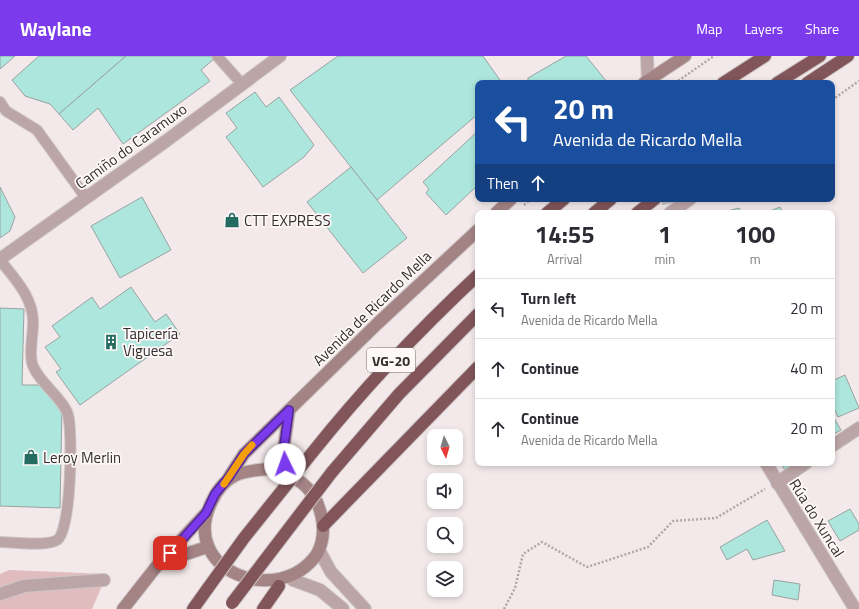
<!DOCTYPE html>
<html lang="en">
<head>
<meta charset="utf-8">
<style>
  :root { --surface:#fff; --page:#f7f7f7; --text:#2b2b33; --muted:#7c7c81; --line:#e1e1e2; --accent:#7c3aed }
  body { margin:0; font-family:"Titillium Web",sans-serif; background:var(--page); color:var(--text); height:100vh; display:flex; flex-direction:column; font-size:15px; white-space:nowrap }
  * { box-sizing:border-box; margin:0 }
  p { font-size:13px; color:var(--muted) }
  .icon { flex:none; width:22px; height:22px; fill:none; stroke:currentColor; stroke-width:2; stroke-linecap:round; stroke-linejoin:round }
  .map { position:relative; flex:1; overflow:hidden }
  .details { position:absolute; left:475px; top:154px; width:360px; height:256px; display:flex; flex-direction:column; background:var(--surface); border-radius:8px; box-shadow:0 2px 6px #0003 }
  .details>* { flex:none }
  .guide { position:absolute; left:475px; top:24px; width:360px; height:122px; border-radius:8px; box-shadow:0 2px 6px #0003; background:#1a4fa0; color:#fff; overflow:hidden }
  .needle { width:26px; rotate:175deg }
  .fabs { position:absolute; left:427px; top:373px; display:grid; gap:8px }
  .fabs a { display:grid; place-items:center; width:36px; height:36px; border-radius:8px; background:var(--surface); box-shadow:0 2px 6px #0003; font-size:20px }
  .pin { position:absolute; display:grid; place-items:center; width:34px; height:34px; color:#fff; margin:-17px; border-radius:8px; box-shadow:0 2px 6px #0006 }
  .me { position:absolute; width:44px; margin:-22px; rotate:357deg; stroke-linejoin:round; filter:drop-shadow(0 0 3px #0008) }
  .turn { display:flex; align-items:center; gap:14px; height:84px; padding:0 12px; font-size:18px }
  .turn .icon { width:52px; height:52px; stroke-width:2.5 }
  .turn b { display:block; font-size:28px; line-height:34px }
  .then { display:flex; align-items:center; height:38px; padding:0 12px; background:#0003; gap:8px; font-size:15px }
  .eta { display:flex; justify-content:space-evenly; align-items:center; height:68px; text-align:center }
  .eta b { font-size:24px; font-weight:700; line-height:28px }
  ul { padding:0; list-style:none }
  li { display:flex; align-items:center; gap:12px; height:60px; padding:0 12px; border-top:1px solid var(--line) }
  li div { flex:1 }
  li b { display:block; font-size:15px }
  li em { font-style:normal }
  header { display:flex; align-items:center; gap:24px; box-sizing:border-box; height:56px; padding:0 20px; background:var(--accent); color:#fff }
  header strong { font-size:19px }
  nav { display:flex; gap:22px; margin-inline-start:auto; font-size:14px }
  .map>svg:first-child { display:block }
</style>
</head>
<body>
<header>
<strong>Waylane</strong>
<nav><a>Map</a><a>Layers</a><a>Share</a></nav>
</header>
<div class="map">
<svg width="859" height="553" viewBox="0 0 859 553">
  <rect width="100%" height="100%" fill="#f3e9ea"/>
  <polygon fill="#e1bcbf" points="9,514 107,518 92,553 0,553 0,518"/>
  <g fill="#ace6dc" stroke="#9aa3a1">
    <polygon points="0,0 15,0 0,13"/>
    <polygon points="39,0 126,0 59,58 50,48 25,40 12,24"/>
    <polygon points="126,0 211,0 214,3 201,14 210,25 123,88 98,52 73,74 59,58"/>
    <polygon points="338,0 483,0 502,27 478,27 478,58 377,144 290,34"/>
    <polygon points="566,0 586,0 607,26 528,27 528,22"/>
    <polygon points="255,36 266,51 279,41 314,89 304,101 263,131 226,81 237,72 226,57"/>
    <polygon points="478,75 478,129 446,159 426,137 429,133 423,126"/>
    <polygon points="351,111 407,182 363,217 307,146"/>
    <polygon points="0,131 15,161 10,175 0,182"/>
    <polygon points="142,141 171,194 120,222 91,170"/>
    <polygon points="780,151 783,157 765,157"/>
    <polygon points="739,152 741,157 720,157"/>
    <polygon points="131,231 155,266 166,258 180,278 80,349 56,316 61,313 45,291 60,281 52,270 92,241 100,253"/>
    <polygon points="0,252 24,253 22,329 41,329 62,351 60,452 0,450"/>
    <polygon points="845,319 859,352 838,361 832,348 832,342 834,340 832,335 832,325"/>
    <polygon points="832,359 841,374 832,379"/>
    <polygon points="780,407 794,407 785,414"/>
    <polygon points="850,453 859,468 859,474 840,485 828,465"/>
    <polygon points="767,464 785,495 753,504 747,493 727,504 720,491"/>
    <polygon points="774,524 800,528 798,544 772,539"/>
  </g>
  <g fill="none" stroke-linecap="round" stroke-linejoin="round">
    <polyline stroke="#ccc4c5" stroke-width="12" stroke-dasharray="12 6" stroke-linecap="butt" points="667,143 668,148"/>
    <defs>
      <g id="lane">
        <polyline points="217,0 242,28"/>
        <polyline points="0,46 6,55 37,74 86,142"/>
        <path d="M 0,204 C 15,223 34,242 33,268 C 33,280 29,295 32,307 C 37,325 64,343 68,359 C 73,376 71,477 57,484 C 46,491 14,486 0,486"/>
      </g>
      <g id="street">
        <polyline points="647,0 648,27"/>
        <polyline points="670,157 690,143"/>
        <polyline points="0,203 166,85 280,0"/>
        <polyline points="832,390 859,372"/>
        <polyline points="766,407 855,553"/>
        <polyline points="777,427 806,407"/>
        <polyline points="319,494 331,516 365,553"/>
        <polyline points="293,524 320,534 343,553"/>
        <polyline points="0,538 24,530 104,524"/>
      </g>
      <g id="secondary">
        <polyline points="644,27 685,0"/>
        <polyline points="496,157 511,143"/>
        <path d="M 268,413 C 280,416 292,419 302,427 C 322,443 329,476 317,498 C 279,553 177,515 212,445 C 225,418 241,415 268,413 Z"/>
        <polyline points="286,417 283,398 289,354"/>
        <polyline points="229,421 244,398 378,267 478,174"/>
        <polyline points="162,506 207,491"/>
        <polyline points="123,553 156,511 206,457"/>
      </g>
      <g id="highway">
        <polyline points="723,27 765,0"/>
        <polyline points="777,27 820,0"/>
        <polyline points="807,27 848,0"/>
        <polyline points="547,157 564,143"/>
        <polyline points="594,157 611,143"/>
        <polyline points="637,157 655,143"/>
        <path d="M 312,397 C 363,333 418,275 478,219"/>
        <polyline points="332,416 399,338 478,258"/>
        <polyline points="323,470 478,311"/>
        <polyline points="193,553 208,532"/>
        <polyline points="263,553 279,530"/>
      </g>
    </defs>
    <use href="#lane" stroke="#ccc4c5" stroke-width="12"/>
    <use href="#street" stroke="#ccc4c5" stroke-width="14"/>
    <use href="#secondary" stroke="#ccc4c5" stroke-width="14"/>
    <use href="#highway" stroke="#ccc4c5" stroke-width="14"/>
    <g stroke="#afa7a8" stroke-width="2.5" stroke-dasharray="2 2" stroke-linecap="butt">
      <polyline points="675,27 714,0"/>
      <polyline points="832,44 859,25"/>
      <polyline points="524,149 531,143"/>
      <polyline points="504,553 515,532 523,498 542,486 587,511 648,491 673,465 716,462 765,433"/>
    </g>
    <use href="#lane" stroke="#bca5a7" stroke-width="10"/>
    <use href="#street" stroke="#bca5a7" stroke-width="12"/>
    <use href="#secondary" stroke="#a48385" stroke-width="12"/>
    <use href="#highway" stroke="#815559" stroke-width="12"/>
    <defs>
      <g id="highway-bridge">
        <polyline points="208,532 244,482 312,397"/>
        <polyline points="232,547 332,416"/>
      </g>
    </defs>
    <use href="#highway-bridge" stroke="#ccc4c5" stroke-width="14" stroke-linecap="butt"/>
    <use href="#highway-bridge" stroke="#815559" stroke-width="12"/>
  </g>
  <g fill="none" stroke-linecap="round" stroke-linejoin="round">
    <defs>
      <polyline id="route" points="170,497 206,457 215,438 229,421 244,398 289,354 283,398 285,408"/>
    </defs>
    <use href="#route" stroke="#51269a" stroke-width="10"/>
    <use href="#route" stroke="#7c3aed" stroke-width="7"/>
    <polyline stroke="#f59e0b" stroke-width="7" points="224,428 244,398 252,389"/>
  </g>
  <defs>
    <symbol id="shop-bare" viewBox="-9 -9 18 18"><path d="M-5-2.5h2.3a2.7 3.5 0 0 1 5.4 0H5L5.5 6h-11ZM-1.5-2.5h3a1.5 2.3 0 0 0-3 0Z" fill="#246c62" stroke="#fff7f8" stroke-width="2.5" paint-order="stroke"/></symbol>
    <symbol id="building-bare" viewBox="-9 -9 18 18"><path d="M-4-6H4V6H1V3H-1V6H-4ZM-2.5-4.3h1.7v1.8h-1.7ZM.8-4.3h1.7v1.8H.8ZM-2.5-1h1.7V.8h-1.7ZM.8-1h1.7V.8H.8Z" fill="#246c62" stroke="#fff7f8" stroke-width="2.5" paint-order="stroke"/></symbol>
  </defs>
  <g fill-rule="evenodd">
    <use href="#shop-bare" x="221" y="153" width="22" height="22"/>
    <use href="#building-bare" x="100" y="275" width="22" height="22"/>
    <use href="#shop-bare" x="20" y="390" width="22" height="22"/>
  </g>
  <g text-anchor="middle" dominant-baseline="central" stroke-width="3.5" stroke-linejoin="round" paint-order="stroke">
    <rect fill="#fff7f8" stroke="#706b6b" stroke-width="1" x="367" y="292" width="48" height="24" rx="3"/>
    <g font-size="14" font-weight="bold" fill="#322f2f">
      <text x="391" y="304">VG-20</text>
    </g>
    <g font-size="15" fill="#322f2f" stroke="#fff7f8">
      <text transform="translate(131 90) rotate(-36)">Camiño do Caramuxo</text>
      <text transform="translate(372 252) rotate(-44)">Avenida de Ricardo Mella</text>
      <text transform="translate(817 462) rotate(58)">Rúa do Xuncal</text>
    </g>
    <g font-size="15" fill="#322f2f" stroke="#fff7f8" text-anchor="start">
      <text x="244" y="164">CTT EXPRESS</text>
      <text x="123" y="277">Tapicería<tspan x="123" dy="17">Viguesa</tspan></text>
      <text x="43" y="401">Leroy Merlin</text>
    </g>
  </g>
</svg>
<div class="fabs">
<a><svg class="needle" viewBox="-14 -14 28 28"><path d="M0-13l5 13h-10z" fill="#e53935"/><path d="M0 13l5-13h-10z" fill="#7c7c81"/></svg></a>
<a><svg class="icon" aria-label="sound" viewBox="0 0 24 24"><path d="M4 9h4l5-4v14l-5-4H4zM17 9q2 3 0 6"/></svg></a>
<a><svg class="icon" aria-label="search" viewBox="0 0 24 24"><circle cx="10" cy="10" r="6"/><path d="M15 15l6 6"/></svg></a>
<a><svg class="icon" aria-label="layers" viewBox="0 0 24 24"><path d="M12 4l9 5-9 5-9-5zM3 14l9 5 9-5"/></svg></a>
</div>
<div class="pin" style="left:170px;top:497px;background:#d93025"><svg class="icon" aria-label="arrive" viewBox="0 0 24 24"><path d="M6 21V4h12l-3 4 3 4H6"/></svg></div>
<svg class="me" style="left:285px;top:408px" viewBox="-20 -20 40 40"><circle r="19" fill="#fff"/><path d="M0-13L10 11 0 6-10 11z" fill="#7c3aed"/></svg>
<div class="guide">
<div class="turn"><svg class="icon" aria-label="left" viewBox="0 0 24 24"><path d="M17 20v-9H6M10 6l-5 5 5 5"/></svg><div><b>20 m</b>Avenida de Ricardo Mella</div></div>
<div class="then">Then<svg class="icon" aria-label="ahead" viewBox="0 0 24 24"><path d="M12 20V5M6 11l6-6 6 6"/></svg></div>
</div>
<section class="details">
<div class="eta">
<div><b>14:55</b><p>Arrival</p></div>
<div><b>1</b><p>min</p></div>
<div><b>100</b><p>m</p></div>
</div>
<ul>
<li><svg class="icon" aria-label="left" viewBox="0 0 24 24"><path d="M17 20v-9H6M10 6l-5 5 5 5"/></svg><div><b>Turn left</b><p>Avenida de Ricardo Mella</p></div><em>20 m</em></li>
<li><svg class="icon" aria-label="ahead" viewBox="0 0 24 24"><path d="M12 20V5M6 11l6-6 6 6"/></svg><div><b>Continue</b></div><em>40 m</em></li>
<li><svg class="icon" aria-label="ahead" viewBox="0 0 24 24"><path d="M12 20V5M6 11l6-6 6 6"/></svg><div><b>Continue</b><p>Avenida de Ricardo Mella</p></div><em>20 m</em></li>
</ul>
</section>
</div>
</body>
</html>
